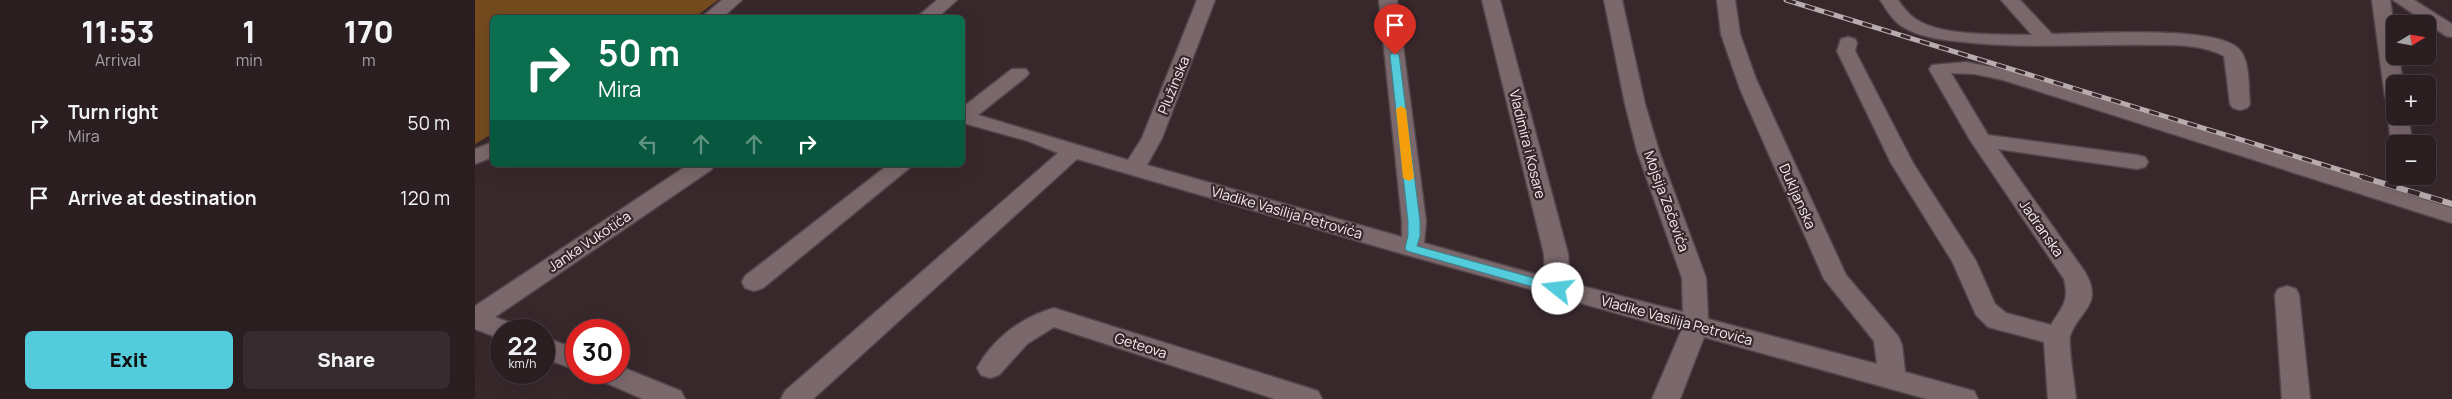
<!DOCTYPE html>
<html lang="en">
<head>
<meta charset="utf-8">
<style>
  :root { --surface:#2a1e21; --page:#362b2e; --text:#f1f3f6; --muted:#a5a2a5; --line:#463c3f; --accent:#53cbdb }
  body { margin:0; font-family:Manrope,sans-serif; background:var(--page); color:var(--text); height:100vh; display:flex; flex-direction:column; font-size:19px; white-space:nowrap }
  * { box-sizing:border-box; margin:0 }
  p { font-size:16px; color:var(--muted) }
  .icon { flex:none; width:28px; height:28px; fill:none; stroke:currentColor; stroke-width:2; stroke-linecap:round; stroke-linejoin:round }
  .map { position:relative; flex:1; overflow:hidden }
  .side { display:flex; flex-direction:column; background:var(--surface); width:475px }
  .side>* { flex:none }
  .hud { position:absolute; left:15px; top:15px; width:475px; height:152px; border-radius:8px; box-shadow:0 5px 20px #0002,0 0 0 1px var(--line); background:#0b6e4f; color:#fff; overflow:hidden }
  .needle { width:32px; rotate:79deg }
  .fabs { position:absolute; left:1911px; top:15px; display:grid; gap:10px }
  .fabs a { display:grid; place-items:center; width:50px; height:50px; border-radius:8px; background:var(--surface); box-shadow:0 5px 20px #0002,0 0 0 1px var(--line); font-size:25px }
  .speed { position:absolute; left:15px; top:319px; display:flex; gap:10px; font-size:25px; font-weight:700; text-align:center }
  .speed>* { display:grid; place-content:center; width:65px; height:65px; border-radius:50%; background:var(--surface); box-shadow:0 5px 20px #0002,0 0 0 1px var(--line); line-height:1 }
  .speed small { font-size:12px; font-weight:400 }
  .speed .limit { border:8px solid #d22; background:#fff; color:#111 }
  .pin { position:absolute; display:grid; place-items:center; width:42px; height:42px; color:#fff; margin:-51px -21px; border-radius:50% 50% 50% 0; rotate:-45deg; box-shadow:0 0 5px #0007 }
  .pin .icon { rotate:45deg }
  .me { position:absolute; width:55px; margin:-28px; rotate:286deg; stroke-linejoin:round; filter:drop-shadow(0 0 4px #0008) }
  .turn { display:flex; align-items:center; gap:18px; height:105px; padding:0 25px; font-size:22px }
  .turn .icon { width:65px; height:65px; stroke-width:2.5 }
  .turn b { display:block; font-size:35px; line-height:42px }
  .lanes { display:flex; align-items:center; height:48px; padding:0 25px; background:#0003; justify-content:center; gap:25px; direction:ltr }
  .lanes .off { opacity:.35 }
  .eta { display:flex; justify-content:space-evenly; align-items:center; height:85px; text-align:center }
  .eta b { font-size:30px; font-weight:800; line-height:35px }
  .button { display:flex; gap:10px; margin-top:auto; padding:10px 25px }
  .button a { flex:1; height:58px; border-radius:8px; background:var(--accent); color:#111; font-size:20px; font-weight:800; line-height:58px; text-align:center }
  .button a+a { background:var(--page); color:var(--text) }
  ul { padding:0; list-style:none }
  li { display:flex; align-items:center; gap:15px; height:75px; padding:0 25px }
  li div { flex:1 }
  li b { display:block; font-size:19px }
  li em { font-style:normal }
  main { display:flex; flex:1; min-height:0 }
  .map>svg:first-child { display:block }
</style>
</head>
<body>
<main>
<section class="side">
<div class="eta">
<div><b>11:53</b><p>Arrival</p></div>
<div><b>1</b><p>min</p></div>
<div><b>170</b><p>m</p></div>
</div>
<ul>
<li><svg class="icon" aria-label="right" viewBox="0 0 24 24"><path d="M7 20v-9h11M14 6l5 5-5 5"/></svg><div><b>Turn right</b><p>Mira</p></div><em>50 m</em></li>
<li><svg class="icon" aria-label="arrive" viewBox="0 0 24 24"><path d="M6 21V4h12l-3 4 3 4H6"/></svg><div><b>Arrive at destination</b></div><em>120 m</em></li>
</ul>
<div class="button"><a>Exit</a><a>Share</a></div>
</section>
<div class="map">
<svg width="1977" height="399" viewBox="0 0 1977 399">
  <rect width="100%" height="100%" fill="#38282c"/>
  <polygon fill="#734b1e" points="0,0 243,0 220,17 18,18 17,134 0,144"/>
  <g fill="none" stroke-linecap="round" stroke-linejoin="round">
    <defs>
      <g id="minor">
        <polygon points="247,0 267,0 247,18 226,18"/>
        <polygon points="462,0 482,0 462,18 441,18"/>
        <polygon points="722,0 740,0 687,138 672,165 927,237 927,221 904,0 922,0 951,221 949,243 1070,277 1069,254 1007,0 1025,0 1093,254 1095,283 1208,312 1207,278 1162,151 1150,104 1129,0 1147,0 1170,104 1184,151 1231,278 1233,319 1402,364 1399,341 1349,279 1265,89 1246,34 1242,0 1260,0 1265,34 1281,79 1371,275 1423,336 1427,345 1430,372 1499,391 1503,399 1452,399 1229,337 1205,399 1177,399 1206,331 928,254 602,159 338,399 306,399 310,391 583,153 553,141 488,123 488,107 537,69 551,69 554,73 551,77 503,115 653,160 667,138"/>
        <path d="M 1405,0 L 1423,0 C 1428,7 1434,15 1442,20 C 1470,37 1525,34 1557,35 L 1526,0 L 1545,0 L 1577,34 C 1614,34 1737,25 1763,48 C 1776,60 1773,89 1775,104 L 1772,108 L 1765,110 L 1758,108 L 1755,104 L 1749,56 C 1726,44 1700,45 1675,45 C 1613,44 1551,49 1489,42 C 1470,40 1447,38 1430,28 C 1419,23 1412,10 1405,0 Z"/>
        <polygon points="1897,0 1915,0 1920,33 1920,56 1924,56 1928,84 1920,84 1920,103 1913,101 1910,97"/>
        <polygon points="1918,0 1939,0 1977,24 1977,37 1971,36"/>
        <path d="M 1373,37 L 1380,39 L 1382,43 L 1380,51 L 1438,163 L 1501,261 L 1520,304 L 1531,313 L 1576,325 C 1587,307 1595,301 1589,279 L 1495,140 L 1454,69 L 1457,65 L 1491,62 L 1542,72 L 1977,208 L 1977,223 L 1528,80 L 1500,74 L 1476,73 L 1513,135 L 1662,155 L 1670,157 L 1673,162 L 1670,167 L 1662,169 L 1523,149 L 1610,272 C 1629,305 1604,310 1595,336 C 1593,345 1600,387 1601,399 L 1573,399 L 1569,342 L 1513,327 L 1501,315 L 1477,261 L 1416,163 L 1362,51 L 1366,39 Z"/>
        <polygon points="1920,111 1920,116 1933,116 1938,144 1920,144 1920,149 1916,144 1913,116"/>
        <polygon points="18,142 18,157 0,164 0,149"/>
        <polygon points="213,165 239,165 236,170 20,317 36,323 40,330 26,330 26,339 0,329 0,306"/>
        <polygon points="413,165 438,165 288,288 279,291 270,288 267,282 270,276"/>
        <polygon points="1812,286 1821,289 1824,295 1835,399 1807,399 1800,295 1803,289"/>
        <path d="M 579,308 L 843,391 L 847,399 L 800,399 L 579,327 L 552,344 L 524,375 L 515,378 L 506,375 L 502,368 C 518,338 547,317 579,308 Z"/>
        <polygon points="69,337 101,349 101,370 69,358"/>
        <polygon points="144,366 206,391 210,399 168,399 122,379 118,372 144,372"/>
      </g>
    </defs>
    <use href="#minor" stroke="#534649" stroke-width="3"/>
    <use href="#minor" fill="#7b686c" fill-rule="evenodd"/>
    <defs>
      <polyline id="rail-far1" points="1311,0 1891,178"/>
      <polyline id="rail" points="1887,177 1977,204"/>
    </defs>
    <use href="#rail-far1" stroke="#b8acae" stroke-width="5"/>
    <use href="#rail" stroke="#b8acae" stroke-width="6"/>
    <use href="#rail-far1" stroke="#38282c" stroke-width="3" stroke-dasharray="10" stroke-linecap="butt"/>
    <use href="#rail" stroke="#38282c" stroke-width="4.5" stroke-dasharray="12" stroke-linecap="butt"/>
  </g>
  <polygon fill="#53cbdb" stroke="#36848e" points="920,52 924,55 945,221 945,236 942,246 1088,286 1090,289 1088,292 1083,294 932,251 930,248 933,236 933,221 915,55"/>
  <polygon fill="#f59e0b" points="926,106 931,109 939,178 934,181 928,178 921,109"/>
  <g text-anchor="middle" dominant-baseline="central" stroke-width="4.5" stroke-linejoin="round" paint-order="stroke">
    <g font-size="14" fill="#f8edef" stroke="#38282c">
      <text transform="translate(698 85) rotate(-68)">Plužinska</text>
      <text transform="translate(1053 144) rotate(76)">Vladimira i Kosare</text>
      <text transform="translate(1323 196) rotate(66)">Dukljanska</text>
      <text transform="translate(1192 201) rotate(70)">Mojsija Zečevića</text>
      <text transform="translate(812 212) rotate(16)">Vladike Vasilija Petrovića</text>
      <text transform="translate(1567 228) rotate(55)">Jadranska</text>
      <text transform="translate(114 241) rotate(-34)">Janka Vukotića</text>
      <text transform="translate(1202 320) rotate(15)">Vladike Vasilija Petrovića</text>
      <text transform="translate(666 345) rotate(18)">Geteova</text>
    </g>
  </g>
</svg>
<div class="fabs">
<a><svg class="needle" viewBox="-14 -14 28 28"><path d="M0-13l5 13h-10z" fill="#e53935"/><path d="M0 13l5-13h-10z" fill="#a5a2a5"/></svg></a>
<a>+</a>
<a>−</a>
</div>
<div class="speed"><div>22<small>km/h</small></div><div class="limit">30</div></div>
<div class="pin" style="left:920px;top:55px;background:#d93025"><svg class="icon" aria-label="arrive" viewBox="0 0 24 24"><path d="M6 21V4h12l-3 4 3 4H6"/></svg></div>
<svg class="me" style="left:1083px;top:289px" viewBox="-20 -20 40 40"><circle r="19" fill="#fff"/><path d="M0-13L10 11 0 6-10 11z" fill="#53cbdb"/></svg>
<div class="hud">
<div class="turn"><svg class="icon" aria-label="right" viewBox="0 0 24 24"><path d="M7 20v-9h11M14 6l5 5-5 5"/></svg><div><b>50 m</b>Mira</div></div>
<div class="lanes"><svg class="icon off" aria-label="left" viewBox="0 0 24 24"><path d="M17 20v-9H6M10 6l-5 5 5 5"/></svg><svg class="icon off" aria-label="ahead" viewBox="0 0 24 24"><path d="M12 20V5M6 11l6-6 6 6"/></svg><svg class="icon off" aria-label="ahead" viewBox="0 0 24 24"><path d="M12 20V5M6 11l6-6 6 6"/></svg><svg class="icon" aria-label="right" viewBox="0 0 24 24"><path d="M7 20v-9h11M14 6l5 5-5 5"/></svg></div>
</div>
</div>
</main>
</body>
</html>
